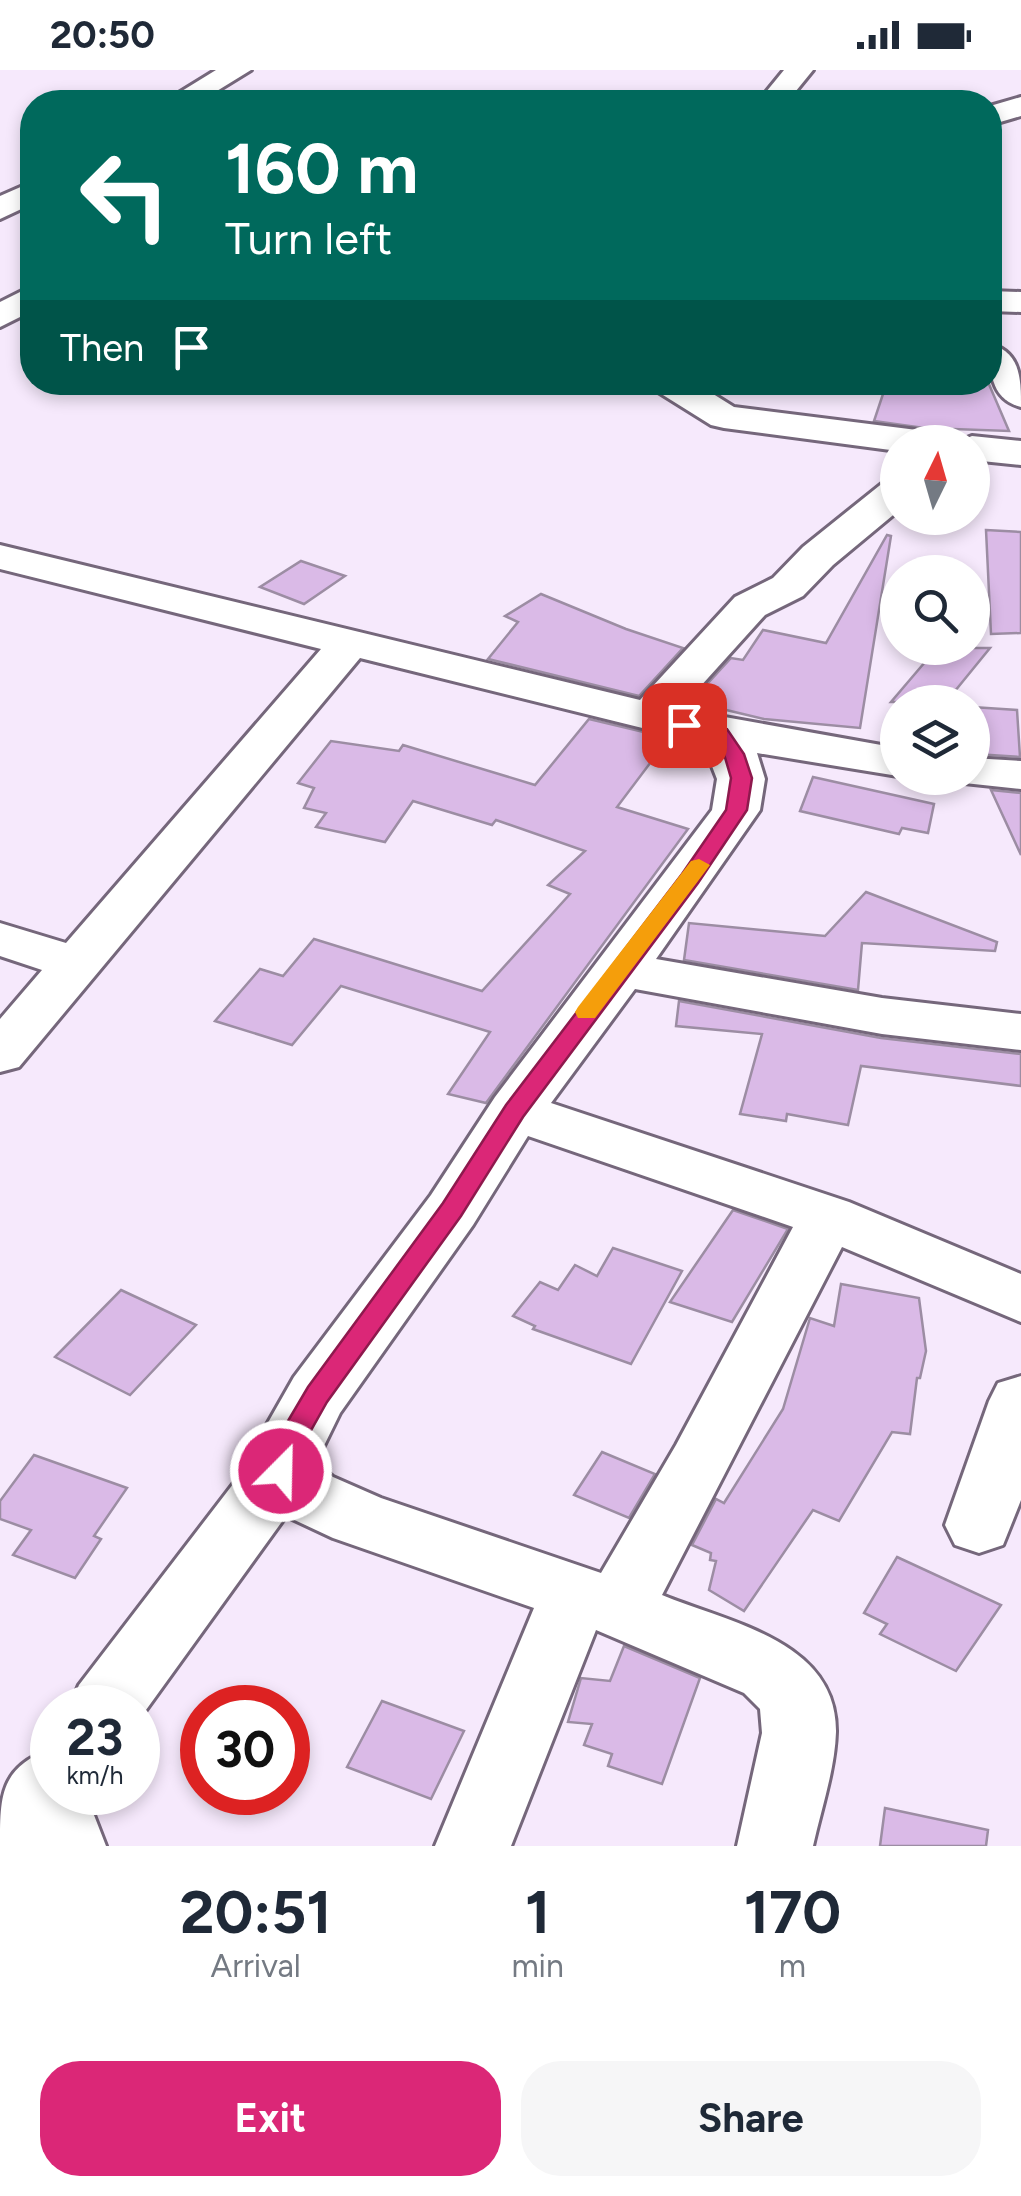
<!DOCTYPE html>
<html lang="en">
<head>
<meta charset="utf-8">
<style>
  :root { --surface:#fff; --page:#f6f6f7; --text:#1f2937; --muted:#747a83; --accent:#db2777 }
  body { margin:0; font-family:Figtree,sans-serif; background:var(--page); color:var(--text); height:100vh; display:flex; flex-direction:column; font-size:38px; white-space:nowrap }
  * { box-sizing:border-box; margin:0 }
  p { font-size:32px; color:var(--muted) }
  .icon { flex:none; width:55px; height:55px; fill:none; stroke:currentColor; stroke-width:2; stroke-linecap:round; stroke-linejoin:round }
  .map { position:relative; height:1776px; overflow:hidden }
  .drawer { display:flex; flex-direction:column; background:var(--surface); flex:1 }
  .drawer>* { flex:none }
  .guide { position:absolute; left:20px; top:20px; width:982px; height:305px; border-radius:40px; box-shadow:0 5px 15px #0003; background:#00695c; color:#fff; overflow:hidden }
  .needle { width:65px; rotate:5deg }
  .tools { position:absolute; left:880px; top:355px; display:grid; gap:20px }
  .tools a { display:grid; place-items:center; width:110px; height:110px; border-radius:50%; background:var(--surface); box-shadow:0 5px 15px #0003; font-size:50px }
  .speed { position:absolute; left:30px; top:1615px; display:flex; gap:20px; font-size:50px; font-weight:700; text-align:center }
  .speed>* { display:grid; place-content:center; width:130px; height:130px; border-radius:50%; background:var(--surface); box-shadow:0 5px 15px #0003; line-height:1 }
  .speed small { font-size:25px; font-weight:400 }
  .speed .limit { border:15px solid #d22; background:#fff; color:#111 }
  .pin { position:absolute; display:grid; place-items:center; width:85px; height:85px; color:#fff; margin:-42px; border-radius:20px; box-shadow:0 5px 15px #0006 }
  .me { position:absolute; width:110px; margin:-55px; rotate:23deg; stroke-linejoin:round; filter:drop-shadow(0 0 8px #0008) }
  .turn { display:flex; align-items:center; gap:35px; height:210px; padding:0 40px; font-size:45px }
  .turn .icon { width:130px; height:130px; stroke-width:2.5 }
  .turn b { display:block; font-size:70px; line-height:85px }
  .then { display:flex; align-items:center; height:95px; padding:0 40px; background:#0003; gap:20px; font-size:38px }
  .eta { display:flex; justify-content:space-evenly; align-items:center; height:170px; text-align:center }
  .eta b { font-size:60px; font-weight:700; line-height:70px }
  .button { display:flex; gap:20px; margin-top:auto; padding:20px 40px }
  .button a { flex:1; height:115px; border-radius:40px; background:var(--accent); color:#fff; font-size:40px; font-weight:700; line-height:115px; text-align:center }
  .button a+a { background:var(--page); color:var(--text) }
  .status { display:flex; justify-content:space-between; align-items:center; height:70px; padding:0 50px; background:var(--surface); direction:ltr }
  .status svg { height:28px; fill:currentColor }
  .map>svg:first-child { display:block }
</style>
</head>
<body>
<div class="status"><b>20:50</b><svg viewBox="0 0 49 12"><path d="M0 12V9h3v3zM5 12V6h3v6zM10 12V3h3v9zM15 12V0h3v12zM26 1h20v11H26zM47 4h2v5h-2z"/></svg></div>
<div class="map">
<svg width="1021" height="1776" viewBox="0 0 1021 1776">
  <rect width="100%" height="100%" fill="#f6e9fc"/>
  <g fill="#dabae7" stroke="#9c8da3" stroke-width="2.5">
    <polygon points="887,312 988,312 1009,361 924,358 874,351"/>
    <polygon points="986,460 1021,462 1021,563 991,564"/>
    <polygon points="887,465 891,466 860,658 764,649 701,634 697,638 687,636 731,588 743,590 763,560 826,573"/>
    <polygon points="301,491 345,506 304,534 260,517"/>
    <polygon points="541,524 626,559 683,578 639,626 488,589 518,552 505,546"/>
    <polygon points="937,578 990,578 946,632 891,632"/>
    <polygon points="972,637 1017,640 1020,687 975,684"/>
    <polygon points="589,649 669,668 617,737 688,759 486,1033 448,1024 490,962 341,916 292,975 215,951 260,899 283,906 314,869 482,921 570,824 548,815 585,781 496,750 492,755 413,731 385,772 316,757 326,743 304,738 314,718 298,713 331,671 399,681 403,675 535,715"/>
    <polygon points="813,707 934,734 928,763 902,758 899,764 800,741"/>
    <polygon points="991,720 1021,723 1021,785"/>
    <polygon points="866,822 997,872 995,881 862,873 858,920 684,890 689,853 825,866"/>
    <polygon points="679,931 881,968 1021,984 1021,1016 861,996 848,1055 787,1044 786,1051 740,1044 762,964 676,956"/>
    <polygon points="733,1140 788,1159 732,1252 670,1232"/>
    <polygon points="613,1178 682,1201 631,1294 533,1259 535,1256 513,1246 540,1212 558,1220 575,1195 597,1206"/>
    <polygon points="841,1214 919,1228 926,1281 920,1308 917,1308 910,1364 892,1362 839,1451 813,1440 744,1541 709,1520 716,1491 710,1490 711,1483 692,1475 716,1429 724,1433 783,1339 810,1248 834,1256"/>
    <polygon points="121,1220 196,1255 130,1325 55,1287"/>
    <polygon points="602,1382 655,1404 629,1448 574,1425"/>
    <polygon points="34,1385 127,1418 94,1466 101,1469 75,1508 13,1485 31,1460 0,1449 0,1431"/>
    <polygon points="897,1487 1001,1535 956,1601 880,1564 887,1554 864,1543"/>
    <polygon points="624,1576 700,1608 662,1714 608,1696 612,1684 584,1675 592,1654 568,1652 581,1608 610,1611"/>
    <polygon points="382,1631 464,1661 431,1729 347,1697"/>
    <polygon points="885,1738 988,1760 986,1776 880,1776"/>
  </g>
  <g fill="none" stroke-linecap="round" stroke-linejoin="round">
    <defs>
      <g id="minor">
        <polygon points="216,0 251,0 199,32 164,32"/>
        <polygon points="784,0 813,0 787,32 758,32"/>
        <polygon points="1021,27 1021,46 990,55 990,36"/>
        <polygon points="32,112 32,134 0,149 0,126"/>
        <polygon points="32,216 32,241 0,257 0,232"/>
        <polygon points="990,221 1021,222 1021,242 990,241"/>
        <path d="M 990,274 C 1021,282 1021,310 1021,337 C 990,329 990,301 990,274 Z"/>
        <polygon points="650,312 694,312 734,337 917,360 931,364 936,372 898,372 898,381 724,358 711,355 655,320"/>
        <polygon points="972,366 1021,371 1021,395 972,390 972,372 957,372"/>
        <path d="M 898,408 L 898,441 L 833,495 L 803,526 L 765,545 L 680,639 L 898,678 L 898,706 L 757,683 L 765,709 L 760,740 L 656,889 L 882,928 L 1021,944 L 1021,980 L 882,964 L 635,919 L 551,1033 L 849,1132 L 1021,1204 L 1021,1252 L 842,1177 L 662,1525 C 730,1553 837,1571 836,1662 C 835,1699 821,1740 813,1776 L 737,1776 L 762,1663 L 760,1639 L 744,1623 L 596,1560 L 511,1776 L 435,1776 L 534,1538 L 333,1468 L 286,1446 L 138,1651 L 138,1638 L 69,1638 L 79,1615 L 250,1392 L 253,1379 L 294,1307 L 431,1125 L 495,1027 L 712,740 L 717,709 L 703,673 L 360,588 L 19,997 L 0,1002 L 0,949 L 42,900 L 0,886 L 0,853 L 66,873 L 321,579 L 0,499 L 0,475 L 640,630 L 735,527 L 773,508 L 803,477 L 884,412 ZM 528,1066 L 793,1157 L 676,1375 L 601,1503 L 381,1428 L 333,1407 L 316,1392 L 340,1343 L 473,1155 Z"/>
        <polygon points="972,688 1021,691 1021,719 955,712 952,708 972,708"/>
        <polygon points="1021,1306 1021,1430 1003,1475 979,1483 955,1475 945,1455 989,1331 998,1313"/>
        <path d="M 52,1678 L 52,1722 L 85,1722 L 106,1776 L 0,1776 C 0,1725 0,1698 52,1678 Z"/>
      </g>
    </defs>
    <use href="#minor" stroke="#75677b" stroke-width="6"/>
    <use href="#minor" fill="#fff" fill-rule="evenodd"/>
  </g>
  <polygon fill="#db2777" stroke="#8e194d" stroke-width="2.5" points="684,649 727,659 744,684 752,708 747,740 698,813 523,1047 461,1146 327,1332 300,1380 291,1409 281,1413 271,1409 266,1401 272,1378 308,1317 443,1133 506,1035 682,804 726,740 731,708 724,684 713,668 677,659 675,655"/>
  <polygon fill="#f59e0b" points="699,789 710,795 595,948 578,948 575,942 578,937 691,791"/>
</svg>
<div class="tools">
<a><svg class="needle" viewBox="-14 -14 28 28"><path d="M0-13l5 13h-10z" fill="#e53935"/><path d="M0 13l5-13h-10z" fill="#747a83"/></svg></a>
<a><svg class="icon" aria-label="search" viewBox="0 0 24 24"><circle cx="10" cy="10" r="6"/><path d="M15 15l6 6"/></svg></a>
<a><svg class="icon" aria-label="layers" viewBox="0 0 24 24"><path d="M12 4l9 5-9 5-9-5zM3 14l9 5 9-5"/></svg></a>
</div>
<div class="speed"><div>23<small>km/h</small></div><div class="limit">30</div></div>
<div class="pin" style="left:684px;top:655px;background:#d93025"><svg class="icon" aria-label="arrive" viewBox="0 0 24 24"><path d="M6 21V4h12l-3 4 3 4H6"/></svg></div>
<svg class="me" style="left:281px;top:1401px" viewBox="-20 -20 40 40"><circle r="17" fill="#db2777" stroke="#fff" stroke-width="3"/><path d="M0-11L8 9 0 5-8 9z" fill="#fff"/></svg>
<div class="guide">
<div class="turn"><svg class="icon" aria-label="left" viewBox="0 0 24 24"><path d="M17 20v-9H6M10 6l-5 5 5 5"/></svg><div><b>160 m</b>Turn left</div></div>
<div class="then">Then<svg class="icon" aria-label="arrive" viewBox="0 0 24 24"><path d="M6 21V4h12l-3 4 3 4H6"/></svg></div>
</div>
</div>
<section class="drawer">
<div class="eta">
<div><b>20:51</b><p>Arrival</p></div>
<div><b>1</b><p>min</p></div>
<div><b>170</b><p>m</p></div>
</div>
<div class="button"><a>Exit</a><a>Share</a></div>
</section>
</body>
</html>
